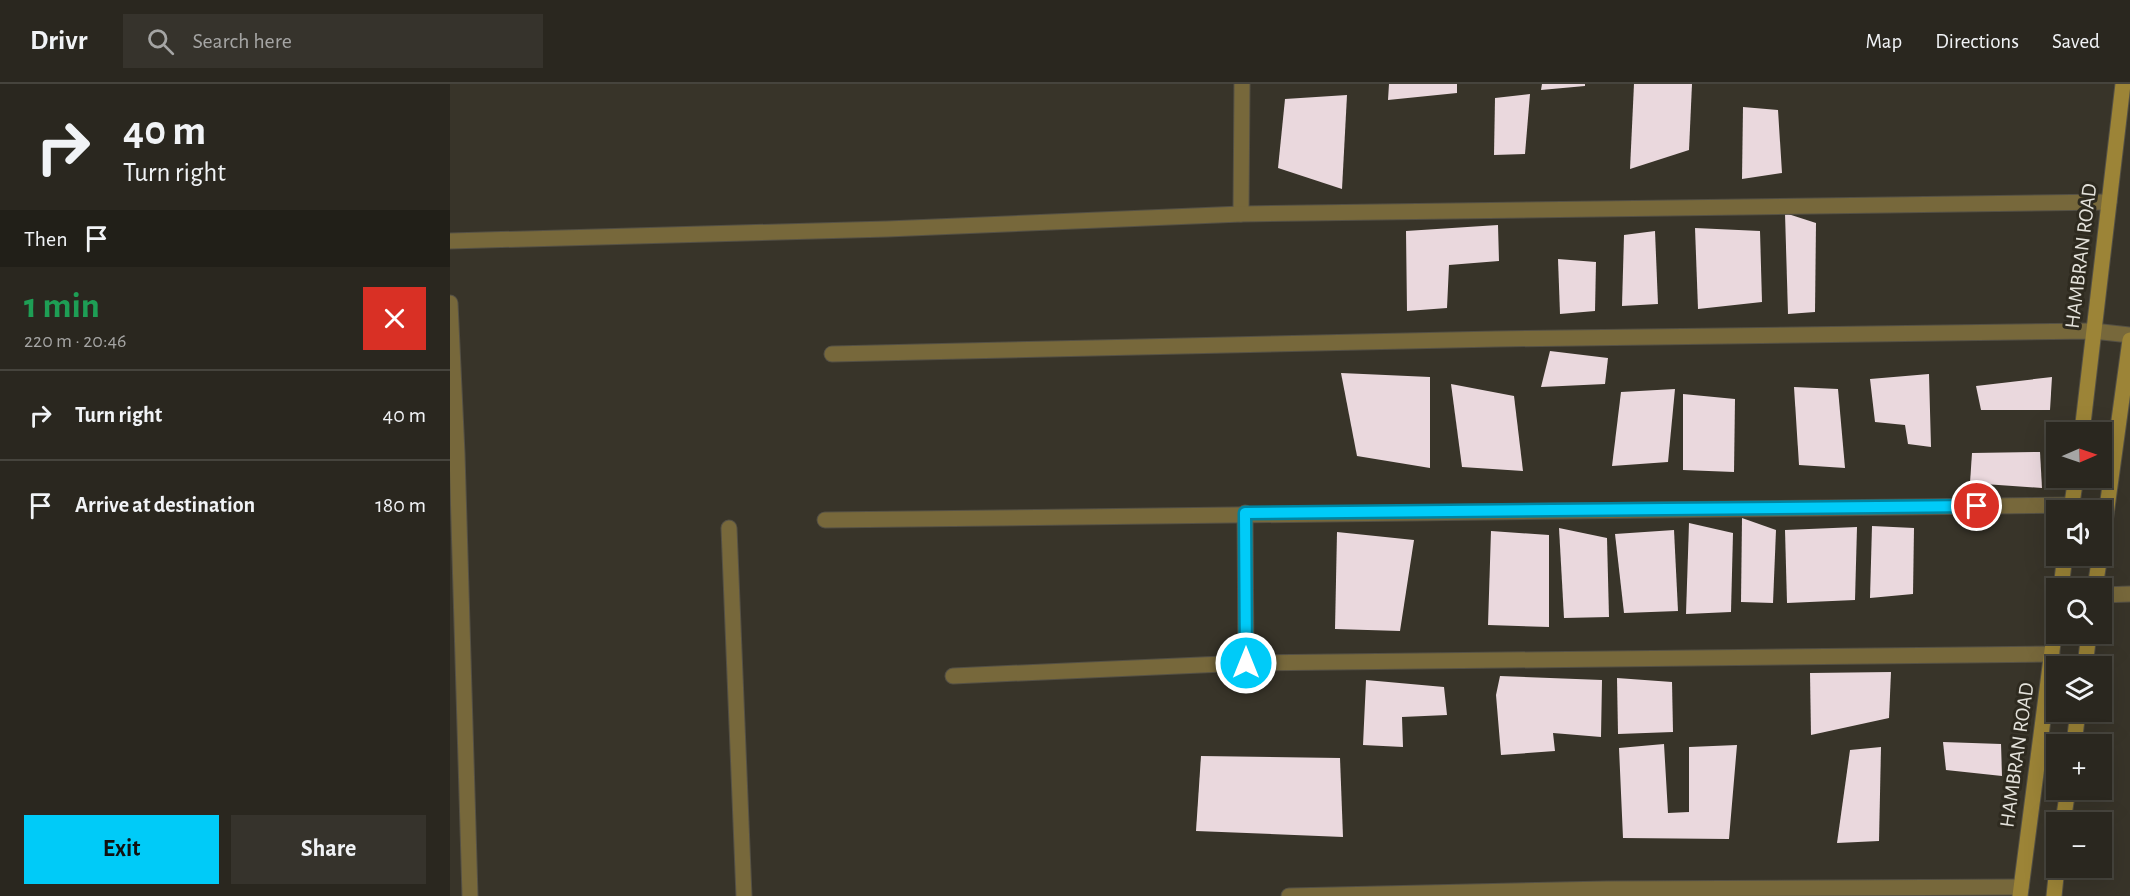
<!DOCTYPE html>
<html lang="en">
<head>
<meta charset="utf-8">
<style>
  :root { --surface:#2a271f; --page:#36332c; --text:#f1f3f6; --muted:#a5a5a4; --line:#46443d; --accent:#00cbf8 }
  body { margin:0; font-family:"Alegreya Sans",sans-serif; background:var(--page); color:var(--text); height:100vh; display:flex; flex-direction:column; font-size:22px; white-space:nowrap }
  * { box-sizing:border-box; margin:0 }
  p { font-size:20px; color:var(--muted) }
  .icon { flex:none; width:33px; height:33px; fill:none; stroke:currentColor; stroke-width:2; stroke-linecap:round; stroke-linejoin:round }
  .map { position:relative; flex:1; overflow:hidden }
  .sheet { display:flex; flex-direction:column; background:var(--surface); width:450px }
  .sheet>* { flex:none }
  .banner { background:#2a271f; color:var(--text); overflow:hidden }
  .needle { width:39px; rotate:88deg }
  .fabs { position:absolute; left:1596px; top:338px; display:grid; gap:12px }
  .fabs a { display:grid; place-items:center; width:66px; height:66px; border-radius:0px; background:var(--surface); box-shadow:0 6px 24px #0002,0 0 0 2px var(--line); font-size:30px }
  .pin { position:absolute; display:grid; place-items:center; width:51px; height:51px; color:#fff; margin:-26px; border:3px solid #fff; border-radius:50%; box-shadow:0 2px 6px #0007 }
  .me { position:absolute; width:66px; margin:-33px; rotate:0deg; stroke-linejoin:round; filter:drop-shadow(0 0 4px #0008) }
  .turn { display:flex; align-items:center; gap:21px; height:126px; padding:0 24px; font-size:27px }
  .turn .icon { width:78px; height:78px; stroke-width:2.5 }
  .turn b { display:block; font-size:42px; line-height:51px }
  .then { display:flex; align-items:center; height:57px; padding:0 24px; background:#0003; gap:12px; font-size:22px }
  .round { display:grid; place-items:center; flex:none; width:63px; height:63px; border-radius:0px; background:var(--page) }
  .head { display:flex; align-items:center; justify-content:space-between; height:102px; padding:0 24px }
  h1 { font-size:36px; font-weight:700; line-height:45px; color:#1e9e55 }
  .primary-button { display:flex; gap:12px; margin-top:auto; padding:12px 24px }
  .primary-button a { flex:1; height:69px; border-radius:0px; background:var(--accent); color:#111; font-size:24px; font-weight:700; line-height:69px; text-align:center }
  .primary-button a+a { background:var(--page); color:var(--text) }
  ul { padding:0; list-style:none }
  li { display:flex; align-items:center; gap:18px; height:90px; padding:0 24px; border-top:2px solid var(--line) }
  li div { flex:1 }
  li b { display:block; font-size:22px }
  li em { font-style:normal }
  header { display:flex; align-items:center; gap:36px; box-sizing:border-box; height:84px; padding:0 30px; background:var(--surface); border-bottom:2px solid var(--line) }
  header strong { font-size:28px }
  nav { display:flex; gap:33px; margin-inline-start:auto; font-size:21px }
  .search { width:420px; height:54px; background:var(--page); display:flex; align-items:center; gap:15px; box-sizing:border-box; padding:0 21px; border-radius:0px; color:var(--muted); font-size:22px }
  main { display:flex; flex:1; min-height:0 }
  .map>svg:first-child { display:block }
</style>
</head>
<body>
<header>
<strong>Drivr</strong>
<div class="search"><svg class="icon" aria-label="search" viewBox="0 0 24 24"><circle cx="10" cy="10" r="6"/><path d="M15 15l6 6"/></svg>Search here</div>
<nav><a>Map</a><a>Directions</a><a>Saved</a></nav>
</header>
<main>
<section class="sheet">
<div class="banner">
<div class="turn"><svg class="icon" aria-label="right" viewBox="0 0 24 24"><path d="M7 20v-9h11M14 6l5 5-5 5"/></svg><div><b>40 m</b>Turn right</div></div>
<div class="then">Then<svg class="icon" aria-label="arrive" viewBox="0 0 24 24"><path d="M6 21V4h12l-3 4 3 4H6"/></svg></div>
</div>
<div class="head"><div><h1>1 min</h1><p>220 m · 20:46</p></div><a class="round" style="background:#d93025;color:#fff"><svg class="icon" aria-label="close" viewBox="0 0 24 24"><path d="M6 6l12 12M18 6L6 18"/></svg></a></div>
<ul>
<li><svg class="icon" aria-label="right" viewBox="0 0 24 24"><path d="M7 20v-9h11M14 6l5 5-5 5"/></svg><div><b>Turn right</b></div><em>40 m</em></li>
<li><svg class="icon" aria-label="arrive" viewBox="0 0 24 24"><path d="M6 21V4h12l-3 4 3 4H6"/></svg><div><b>Arrive at destination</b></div><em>180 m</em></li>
</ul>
<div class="primary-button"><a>Exit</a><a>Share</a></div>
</section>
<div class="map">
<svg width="1680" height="812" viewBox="0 0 1680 812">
  <rect width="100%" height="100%" fill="#383429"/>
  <g fill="#ead8dd">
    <polygon points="939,0 1007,0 1007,9 938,16"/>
    <polygon points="1092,0 1135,0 1135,2 1091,6"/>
    <polygon points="1184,0 1242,0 1239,66 1180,85"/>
    <polygon points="1080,10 1075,70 1044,71 1045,14"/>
    <polygon points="897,11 892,105 828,84 835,15"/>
    <polygon points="1293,23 1328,26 1332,89 1292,95"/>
    <polygon points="1335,129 1366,139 1365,228 1338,230"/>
    <polygon points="1048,141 1049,177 999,181 997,224 957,227 956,147"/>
    <polygon points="1245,144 1310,147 1312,218 1248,225"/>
    <polygon points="1205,147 1208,220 1172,222 1174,151"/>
    <polygon points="1108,175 1146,178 1145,227 1110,230"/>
    <polygon points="1100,267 1158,274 1155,300 1091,303"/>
    <polygon points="891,289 980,293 980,384 907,372"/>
    <polygon points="1479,290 1481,363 1458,360 1455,341 1425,338 1420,295"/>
    <polygon points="1602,293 1600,326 1531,326 1526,302"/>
    <polygon points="1001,300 1064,312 1073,387 1012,383"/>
    <polygon points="1344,303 1388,305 1395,384 1349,381"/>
    <polygon points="1225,305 1218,378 1162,382 1171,308"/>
    <polygon points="1233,310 1285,315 1284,388 1233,386"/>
    <polygon points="1590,368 1592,404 1520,399 1522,369"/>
    <polygon points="1292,434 1326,446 1323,519 1291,518"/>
    <polygon points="1239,439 1283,449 1281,528 1236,530"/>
    <polygon points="1422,442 1464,444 1463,510 1420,514"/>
    <polygon points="1407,443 1405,516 1337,519 1335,446"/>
    <polygon points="1109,444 1157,454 1159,533 1114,534"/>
    <polygon points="1224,446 1228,527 1174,529 1165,450"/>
    <polygon points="1041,447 1099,451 1099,543 1038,541"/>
    <polygon points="887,448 964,456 950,547 885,545"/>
    <polygon points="1441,588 1439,634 1361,651 1360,589"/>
    <polygon points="1050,592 1152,596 1151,653 1103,649 1105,667 1051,671 1046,611"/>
    <polygon points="1167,594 1222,598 1223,648 1168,650"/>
    <polygon points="916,596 994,603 997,631 952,633 953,663 913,661"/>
    <polygon points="1493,658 1551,660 1552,692 1496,686"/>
    <polygon points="1214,660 1218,729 1239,728 1239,663 1287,661 1279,755 1173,754 1169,664"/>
    <polygon points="1431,663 1429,757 1387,759 1400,666"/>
    <polygon points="751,672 890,674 893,753 746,747"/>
  </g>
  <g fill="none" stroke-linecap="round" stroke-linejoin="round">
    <defs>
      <g id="street">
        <polyline points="791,130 792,0"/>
        <polyline points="0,157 437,145 791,130 1659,118"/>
        <polyline points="0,219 7,370 20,812"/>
        <polyline points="382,270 1046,255 1643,247 1680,251"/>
        <polyline points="795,429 796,579"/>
        <polyline points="375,436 1622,421"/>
        <polyline points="279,444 294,812"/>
        <polyline points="1652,511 1680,510"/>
        <polyline points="503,592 796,579 1602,570"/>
        <polyline points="839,812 1157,805 1571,803"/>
      </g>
      <g id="secondary">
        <polyline points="1632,348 1673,0"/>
        <polyline points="1621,426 1626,393"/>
        <polyline points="1652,460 1680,256"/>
        <polyline points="1611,504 1615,471"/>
        <polyline points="1645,504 1650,471"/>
        <polyline points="1635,582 1639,549"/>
        <polyline points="1624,660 1628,627"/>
        <polyline points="1613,738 1618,705"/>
        <polyline points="1570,812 1606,536"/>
        <polyline points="1604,812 1607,783"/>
      </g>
    </defs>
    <use href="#street" stroke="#545045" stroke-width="17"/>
    <use href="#secondary" stroke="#545045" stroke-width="17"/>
    <use href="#street" stroke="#77683b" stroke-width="15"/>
    <use href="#secondary" stroke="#9c8437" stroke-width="15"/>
  </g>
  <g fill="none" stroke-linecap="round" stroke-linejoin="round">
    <defs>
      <polyline id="route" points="796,579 795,429 1527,422"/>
    </defs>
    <use href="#route" stroke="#0084a1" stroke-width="15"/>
    <use href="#route" stroke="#00cbf8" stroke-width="10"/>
  </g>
  <g text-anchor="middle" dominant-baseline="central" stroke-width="6" stroke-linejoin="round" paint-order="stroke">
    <g font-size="21" fill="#e4e2db" stroke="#2e2a1f">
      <text transform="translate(1631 172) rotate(-83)">HAMBRAN ROAD</text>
      <text transform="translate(1567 671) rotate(-82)">HAMBRAN ROAD</text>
    </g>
  </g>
</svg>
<div class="fabs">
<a><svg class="needle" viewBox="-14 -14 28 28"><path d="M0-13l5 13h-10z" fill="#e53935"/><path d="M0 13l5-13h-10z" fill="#a5a5a4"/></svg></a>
<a><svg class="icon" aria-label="sound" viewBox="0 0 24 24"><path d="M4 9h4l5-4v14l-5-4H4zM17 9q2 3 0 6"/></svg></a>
<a><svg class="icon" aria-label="search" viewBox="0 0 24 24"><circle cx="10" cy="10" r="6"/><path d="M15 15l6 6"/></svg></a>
<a><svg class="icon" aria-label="layers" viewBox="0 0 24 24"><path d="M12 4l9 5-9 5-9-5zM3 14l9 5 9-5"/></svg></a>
<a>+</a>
<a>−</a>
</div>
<div class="pin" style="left:1527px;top:422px;background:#d93025"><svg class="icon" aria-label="arrive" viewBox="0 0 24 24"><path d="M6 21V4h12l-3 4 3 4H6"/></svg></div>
<svg class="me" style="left:796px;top:579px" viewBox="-20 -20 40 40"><circle r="17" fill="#00cbf8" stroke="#fff" stroke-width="3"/><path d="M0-11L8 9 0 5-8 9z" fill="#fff"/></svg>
</div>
</main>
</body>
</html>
